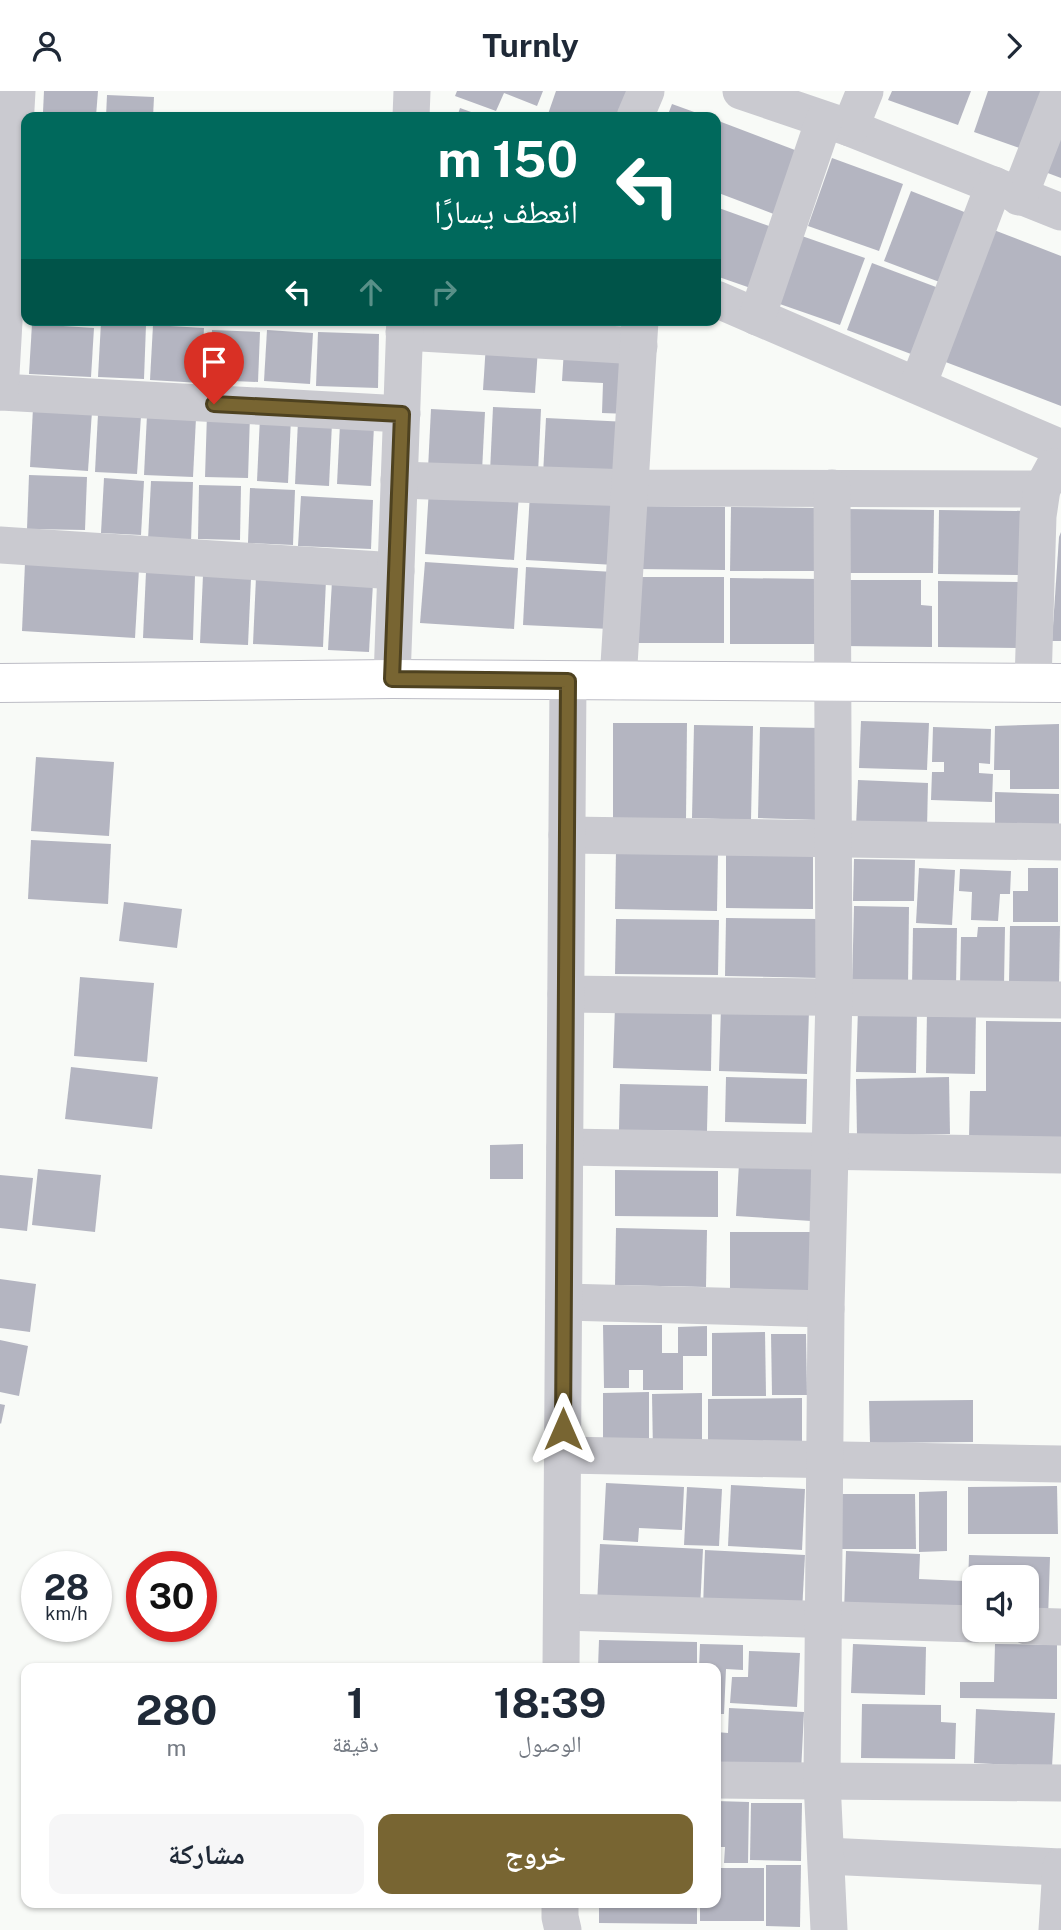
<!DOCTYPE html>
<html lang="ar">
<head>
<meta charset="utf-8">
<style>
  :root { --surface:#fff; --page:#f6f6f7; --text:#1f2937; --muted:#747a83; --accent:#786532 }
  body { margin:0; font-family:"Public Sans","Noto Naskh Arabic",sans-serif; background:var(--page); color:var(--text); direction:rtl; height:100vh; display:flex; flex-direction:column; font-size:26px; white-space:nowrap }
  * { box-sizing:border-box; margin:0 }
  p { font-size:23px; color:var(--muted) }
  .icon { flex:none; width:38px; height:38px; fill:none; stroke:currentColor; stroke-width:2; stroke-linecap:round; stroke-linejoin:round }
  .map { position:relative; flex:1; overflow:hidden; direction:ltr }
  .panel { position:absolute; left:21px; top:1572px; width:700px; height:245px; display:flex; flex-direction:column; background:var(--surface); border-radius:14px; box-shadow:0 2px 5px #0004; direction:rtl }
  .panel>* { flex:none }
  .top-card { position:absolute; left:21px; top:21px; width:700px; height:214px; border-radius:14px; box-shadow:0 2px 5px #0004; direction:rtl; background:#00695c; color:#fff; overflow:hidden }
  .buttons { position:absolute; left:962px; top:1474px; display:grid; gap:14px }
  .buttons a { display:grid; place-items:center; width:77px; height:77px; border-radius:14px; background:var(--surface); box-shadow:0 2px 5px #0004; font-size:35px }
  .speed { position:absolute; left:21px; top:1460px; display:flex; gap:14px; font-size:35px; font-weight:700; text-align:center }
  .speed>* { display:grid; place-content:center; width:91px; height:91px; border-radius:50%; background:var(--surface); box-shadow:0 2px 5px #0004; line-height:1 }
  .speed small { font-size:18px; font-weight:400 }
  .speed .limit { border:10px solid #d22; background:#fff; color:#111 }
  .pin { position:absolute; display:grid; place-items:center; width:60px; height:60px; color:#fff; margin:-72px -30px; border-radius:50% 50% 50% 0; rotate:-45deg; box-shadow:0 0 7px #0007 }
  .pin .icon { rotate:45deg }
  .me { position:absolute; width:77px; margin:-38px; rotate:0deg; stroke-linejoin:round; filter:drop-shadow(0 0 5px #0008) }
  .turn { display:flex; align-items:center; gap:24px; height:147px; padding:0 28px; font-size:32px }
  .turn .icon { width:91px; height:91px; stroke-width:2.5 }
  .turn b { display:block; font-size:49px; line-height:60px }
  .lanes { display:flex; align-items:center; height:66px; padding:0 28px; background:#0003; justify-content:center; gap:35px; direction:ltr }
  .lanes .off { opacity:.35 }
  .eta { display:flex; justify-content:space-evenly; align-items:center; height:119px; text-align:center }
  .eta b { font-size:42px; font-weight:700; line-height:49px }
  .button { display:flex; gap:14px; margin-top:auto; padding:14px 28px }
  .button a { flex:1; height:80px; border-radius:14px; background:var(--accent); color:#fff; font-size:28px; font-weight:700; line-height:80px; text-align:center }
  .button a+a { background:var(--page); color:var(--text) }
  header { display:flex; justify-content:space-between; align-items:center; height:91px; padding:0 28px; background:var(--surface); font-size:32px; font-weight:700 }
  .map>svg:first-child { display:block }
</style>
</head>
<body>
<header><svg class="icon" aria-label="forward" viewBox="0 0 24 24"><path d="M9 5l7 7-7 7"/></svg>Turnly<svg class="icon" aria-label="person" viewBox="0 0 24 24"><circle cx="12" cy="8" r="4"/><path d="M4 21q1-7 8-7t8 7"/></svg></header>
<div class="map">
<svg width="1061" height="1839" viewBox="0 0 1061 1839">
  <rect width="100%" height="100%" fill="#f8faf7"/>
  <g fill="#b4b5c1">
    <polygon points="44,0 98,0 96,25 43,21"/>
    <polygon points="457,0 543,0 537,15 504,2 496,20 455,5"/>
    <polygon points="556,0 637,0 628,26 547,26"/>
    <polygon points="892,0 971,0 958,34 888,9"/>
    <polygon points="988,0 1049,0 1028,60 974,41"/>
    <polygon points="107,4 154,6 153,26 106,26"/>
    <polygon points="672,13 708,26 667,26"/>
    <polygon points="460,17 485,26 457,26"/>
    <polygon points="716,29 808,64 784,127 716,101"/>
    <polygon points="1061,37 1061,87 1045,81"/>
    <polygon points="832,67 903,93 879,160 808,135"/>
    <polygon points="911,100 977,126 950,195 884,170"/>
    <polygon points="716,116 783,140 762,201 716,185"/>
    <polygon points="986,136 1061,165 1061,315 935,267"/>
    <polygon points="799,144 865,167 840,234 774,211"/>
    <polygon points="872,172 944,199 919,266 847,239"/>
    <polygon points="306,229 354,229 353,235 306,233"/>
    <polygon points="101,231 146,234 144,288 98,286"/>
    <polygon points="32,233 94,237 91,286 29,283"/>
    <polygon points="153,234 204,237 201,292 150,289"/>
    <polygon points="212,239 260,241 258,291 210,289"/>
    <polygon points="267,239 313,242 310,293 264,290"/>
    <polygon points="318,241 379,243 378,297 316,295"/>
    <polygon points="486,253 538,257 535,302 483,299"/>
    <polygon points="564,258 632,261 629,323 602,322 603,292 562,290"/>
    <polygon points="493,316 541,318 538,383 490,381"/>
    <polygon points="33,317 92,320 88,380 30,376"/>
    <polygon points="431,318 485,321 482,380 428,378"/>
    <polygon points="98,323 141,325 137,383 95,381"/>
    <polygon points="207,323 250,324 248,387 205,386"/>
    <polygon points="147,324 196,327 193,386 144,384"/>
    <polygon points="260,326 291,327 288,392 257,390"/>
    <polygon points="546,327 628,331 625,388 543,384"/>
    <polygon points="298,330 332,332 329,395 295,393"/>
    <polygon points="340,333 374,335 371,395 337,393"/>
    <polygon points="29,384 87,386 85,439 27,438"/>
    <polygon points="104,387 144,390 141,444 101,442"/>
    <polygon points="151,390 193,391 191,451 148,449"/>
    <polygon points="199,394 241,395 240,449 198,448"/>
    <polygon points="250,397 295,399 293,454 248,452"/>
    <polygon points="429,398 519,404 514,469 425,463"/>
    <polygon points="530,403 619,409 615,474 526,469"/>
    <polygon points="301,405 373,409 371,458 298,455"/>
    <polygon points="636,415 725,416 725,479 636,478"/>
    <polygon points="731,416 820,417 819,480 730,480"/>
    <polygon points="845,418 934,419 933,482 844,482"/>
    <polygon points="939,419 1028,420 1027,484 938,483"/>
    <polygon points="1061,441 1061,550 1052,550 1059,446"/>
    <polygon points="425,471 518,477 514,538 420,532"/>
    <polygon points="25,472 139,478 135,547 22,540"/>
    <polygon points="526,476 614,481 610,538 523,534"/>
    <polygon points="146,481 195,484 193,549 143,547"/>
    <polygon points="203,484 251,487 248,554 200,552"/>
    <polygon points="256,486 326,489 323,556 253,553"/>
    <rect x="635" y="486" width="89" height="66"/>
    <polygon points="730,487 819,488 819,553 730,553"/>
    <polygon points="844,489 921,489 921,514 932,515 932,556 843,555"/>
    <polygon points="332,490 373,492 369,561 328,559"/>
    <polygon points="938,490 1027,491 1027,557 938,556"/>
    <polygon points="861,630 929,632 927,679 859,677"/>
    <polygon points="613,632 687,632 686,728 613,728"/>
    <polygon points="1059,633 1059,698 1010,698 1010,679 994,679 995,635"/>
    <polygon points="694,634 753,635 751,729 692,727"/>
    <polygon points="760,636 823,637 820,729 758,727"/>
    <polygon points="933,636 991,638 990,673 979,672 979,682 993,683 992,711 931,709 932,681 944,681 944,671 932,671"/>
    <polygon points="36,666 114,671 109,745 31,740"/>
    <polygon points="858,689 928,692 927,738 856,736"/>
    <polygon points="995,701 1059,703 1059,739 995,738"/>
    <polygon points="31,749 111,753 108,813 28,808"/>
    <polygon points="616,759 718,761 717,820 615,818"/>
    <polygon points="726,762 813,763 813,818 726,817"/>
    <polygon points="854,768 915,769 914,810 853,810"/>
    <polygon points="919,777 955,779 952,834 916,832"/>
    <polygon points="1028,777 1058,777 1058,831 1013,831 1013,800 1028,800"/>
    <polygon points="960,778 1011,780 1010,803 1000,803 998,830 971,829 972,801 959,800"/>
    <polygon points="124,811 182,818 177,857 119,850"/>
    <polygon points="854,815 909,816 908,896 852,895"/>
    <polygon points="726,827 821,828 820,887 725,885"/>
    <polygon points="616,828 719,829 718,884 615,883"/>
    <polygon points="1010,835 1060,835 1059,894 1009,894"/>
    <polygon points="978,836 1005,836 1004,895 960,894 961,846 977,846"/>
    <polygon points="913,837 957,837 956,896 912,896"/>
    <polygon points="80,886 154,892 147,971 74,965"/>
    <polygon points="615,915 712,917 711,980 613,977"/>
    <polygon points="721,916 809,919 807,983 719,980"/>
    <polygon points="858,917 917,919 916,982 856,981"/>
    <polygon points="927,918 976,919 975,983 926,982"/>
    <polygon points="986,930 1061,931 1061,1049 969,1048 970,1000 986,1000"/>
    <polygon points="71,976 158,986 152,1038 65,1028"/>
    <polygon points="726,986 807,988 806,1033 725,1031"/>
    <polygon points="949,986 950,1043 857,1045 856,988"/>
    <polygon points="620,993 708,995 707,1040 619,1039"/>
    <polygon points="523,1053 523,1088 490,1088 490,1054"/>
    <polygon points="739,1072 815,1078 811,1130 736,1125"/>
    <polygon points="38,1078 101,1084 95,1141 32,1134"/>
    <polygon points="615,1079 718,1080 718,1126 615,1125"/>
    <polygon points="0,1084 33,1087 27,1140 0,1137"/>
    <polygon points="616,1137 707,1139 706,1196 615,1194"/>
    <polygon points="730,1141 811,1141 810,1200 730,1200"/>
    <polygon points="0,1188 36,1193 30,1241 0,1237"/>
    <polygon points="603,1234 662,1234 662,1262 678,1262 678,1236 707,1235 707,1265 683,1265 683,1299 643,1299 643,1279 629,1279 629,1297 604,1297"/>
    <polygon points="765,1241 766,1305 712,1305 712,1242"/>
    <polygon points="771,1243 806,1243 807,1304 772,1304"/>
    <polygon points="0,1249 28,1255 19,1305 0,1301"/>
    <polygon points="649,1301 649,1362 603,1362 603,1302"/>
    <polygon points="702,1302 702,1362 653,1362 652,1303"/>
    <polygon points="802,1307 802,1363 708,1363 708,1308"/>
    <polygon points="973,1309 973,1351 870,1352 869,1310"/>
    <polygon points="0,1313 5,1314 1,1333 0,1332"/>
    <polygon points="606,1392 684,1396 682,1439 639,1437 638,1451 603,1449"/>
    <polygon points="731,1394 805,1398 802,1459 728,1455"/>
    <polygon points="1057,1395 1058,1443 968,1443 968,1396"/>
    <polygon points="687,1396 722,1398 719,1455 684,1454"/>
    <polygon points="947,1400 947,1460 919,1461 919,1401"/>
    <polygon points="842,1403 915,1403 916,1458 842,1458"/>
    <polygon points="600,1453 703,1458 700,1518 597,1513"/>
    <polygon points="705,1459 805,1464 802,1521 703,1517"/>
    <polygon points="846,1460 920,1463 919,1488 964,1490 963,1525 844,1521"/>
    <polygon points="969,1464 1050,1466 1048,1528 1027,1527 1027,1486 975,1486 975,1525 967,1525"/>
    <polygon points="599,1549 697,1551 697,1577 598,1577"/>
    <polygon points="700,1553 743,1554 743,1579 726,1578 724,1623 716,1623 716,1577 699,1577"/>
    <polygon points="853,1553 926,1556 925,1604 851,1602"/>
    <polygon points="995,1553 1057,1554 1057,1608 960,1607 960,1591 994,1591"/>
    <polygon points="749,1560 800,1562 797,1616 730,1612 732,1586 748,1586"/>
    <polygon points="862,1613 941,1614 941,1631 956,1632 955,1668 861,1667"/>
    <polygon points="729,1617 804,1621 801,1681 716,1677 716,1641 728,1642"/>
    <polygon points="976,1618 1055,1622 1052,1676 974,1672"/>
    <polygon points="716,1710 749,1711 748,1772 724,1772 725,1756 716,1756"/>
    <polygon points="751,1712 802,1712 801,1770 750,1769"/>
    <polygon points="766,1774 801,1774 800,1836 766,1835"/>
    <polygon points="716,1777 764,1777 764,1830 700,1830 700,1811 716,1811"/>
    <polygon points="599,1811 697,1811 697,1833 599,1832"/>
  </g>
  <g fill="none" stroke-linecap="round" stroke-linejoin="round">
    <defs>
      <polyline id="secondary" points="0,592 392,588 1061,592"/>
    </defs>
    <use href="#secondary" stroke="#bcbcc5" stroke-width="40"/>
    <g stroke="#cacad0" stroke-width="37">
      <polyline points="741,0 850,37 1061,121"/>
      <polyline points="411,26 412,0"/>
      <polyline points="635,26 646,0"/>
      <polyline points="850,37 865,0"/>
      <polyline points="1019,106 1060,0"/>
      <polyline points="716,208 1061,357"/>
      <polyline points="757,226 824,29"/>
      <polyline points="404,241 639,255"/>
      <polyline points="918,294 994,94"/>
      <polyline points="0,301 402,323"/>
      <polyline points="0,301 17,0"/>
      <polyline points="399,389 631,397 1042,398"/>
      <polyline points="0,454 396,480"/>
      <polyline points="392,588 405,229"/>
      <polyline points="618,590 640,229"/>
      <polyline points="1033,592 1038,425 1042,398 1054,376"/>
      <polyline points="567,744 1061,751"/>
      <polyline points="566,903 1061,909"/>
      <polyline points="565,1056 1061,1064"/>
      <polyline points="564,1211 826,1218"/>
      <polyline points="563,1364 1061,1373"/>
      <polyline points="562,1521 975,1533"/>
      <polyline points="1027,1535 1061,1536"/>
      <polyline points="561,1577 568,590"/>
      <polyline points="716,1689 1061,1692"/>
      <polyline points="826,1765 1061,1776"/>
      <polyline points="560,1811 560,1826 563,1839"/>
      <polyline points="829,1839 822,1690 826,1218 834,906 832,397"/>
      <polyline points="1057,1839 1061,1776"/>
    </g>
    <use href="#secondary" stroke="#fff" stroke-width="38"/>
  </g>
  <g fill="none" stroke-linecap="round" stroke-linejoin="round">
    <defs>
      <polyline id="route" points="214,313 402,323 392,588 568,590 563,1338"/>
    </defs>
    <use href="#route" stroke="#4e4220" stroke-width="18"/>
    <use href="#route" stroke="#786532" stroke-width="12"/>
  </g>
</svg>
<div class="buttons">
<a><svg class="icon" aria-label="sound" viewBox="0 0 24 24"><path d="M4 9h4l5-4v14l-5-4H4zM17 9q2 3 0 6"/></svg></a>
</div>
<div class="speed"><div>28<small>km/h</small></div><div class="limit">30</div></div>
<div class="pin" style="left:214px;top:313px;background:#d93025"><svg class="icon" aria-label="arrive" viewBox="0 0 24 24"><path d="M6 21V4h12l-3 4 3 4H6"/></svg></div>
<svg class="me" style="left:563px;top:1338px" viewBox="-20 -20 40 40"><path d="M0-17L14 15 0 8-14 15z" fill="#786532" stroke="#fff" stroke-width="4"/></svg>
<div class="top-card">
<div class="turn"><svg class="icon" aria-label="left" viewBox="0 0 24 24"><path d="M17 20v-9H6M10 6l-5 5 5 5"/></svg><div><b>150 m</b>انعطف يسارًا</div></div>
<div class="lanes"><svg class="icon" aria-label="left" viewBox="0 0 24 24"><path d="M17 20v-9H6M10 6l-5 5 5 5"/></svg><svg class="icon off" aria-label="ahead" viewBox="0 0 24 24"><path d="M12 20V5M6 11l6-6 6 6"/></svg><svg class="icon off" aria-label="right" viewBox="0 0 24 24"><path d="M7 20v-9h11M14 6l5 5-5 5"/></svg></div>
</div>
<section class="panel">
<div class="eta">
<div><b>18:39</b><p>الوصول</p></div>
<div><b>1</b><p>دقيقة</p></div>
<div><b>280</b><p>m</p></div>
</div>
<div class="button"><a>خروج</a><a>مشاركة</a></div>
</section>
</div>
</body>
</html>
